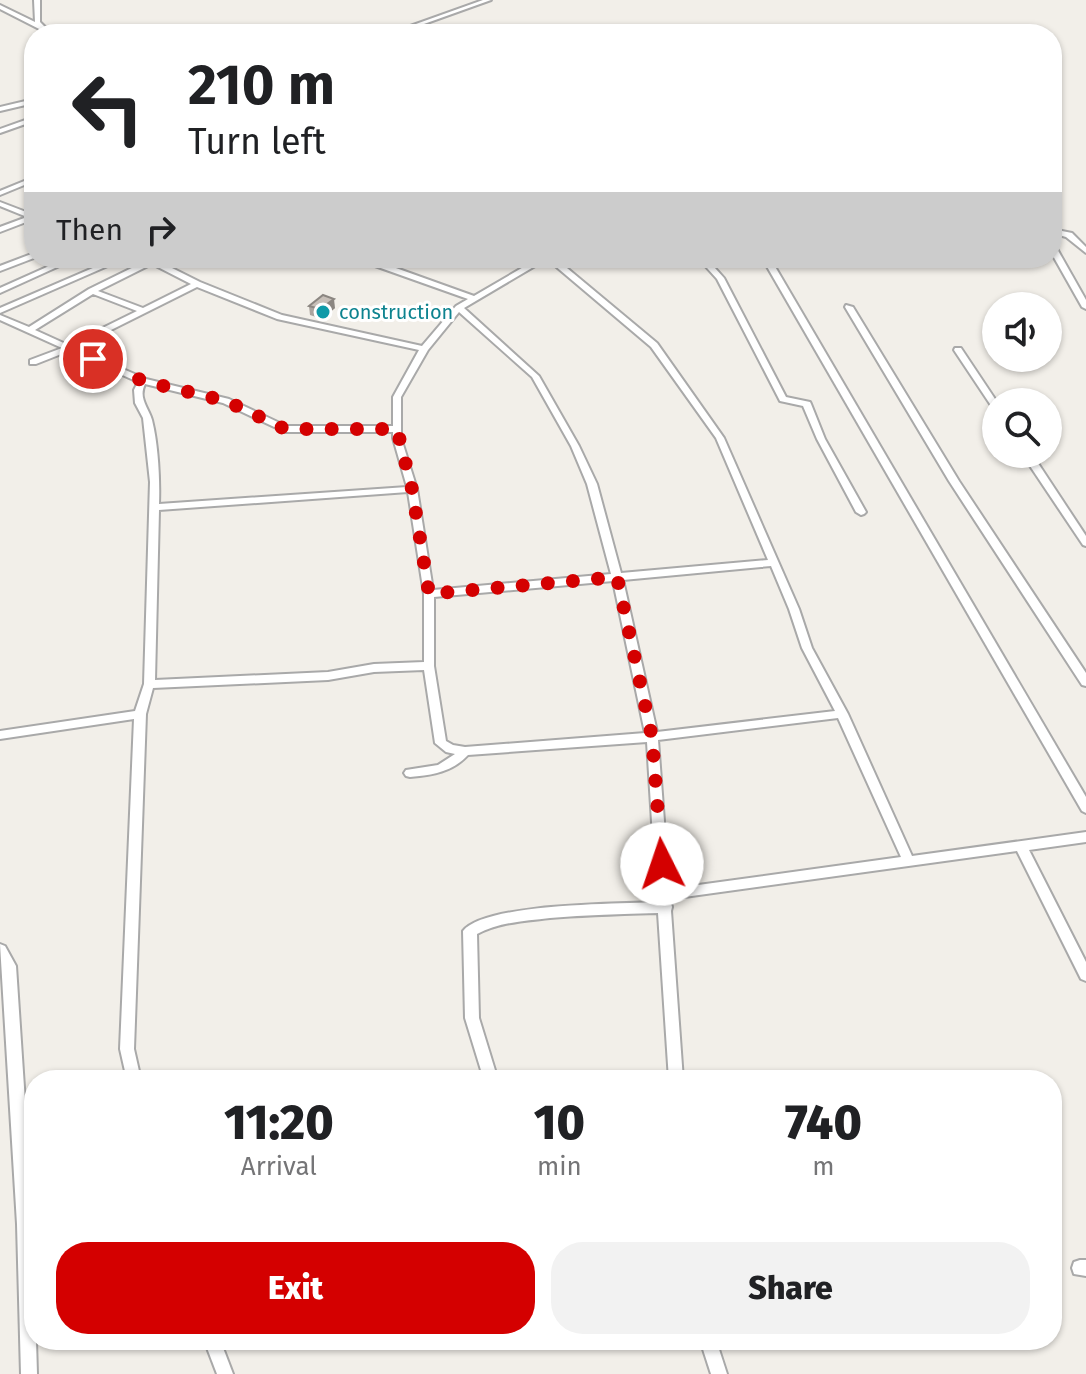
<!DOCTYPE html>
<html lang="en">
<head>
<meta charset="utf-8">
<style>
  :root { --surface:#fff; --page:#f2f2f2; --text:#202124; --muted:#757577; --accent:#d40000 }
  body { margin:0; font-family:"Fira Sans",sans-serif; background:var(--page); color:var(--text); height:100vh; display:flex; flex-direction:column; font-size:30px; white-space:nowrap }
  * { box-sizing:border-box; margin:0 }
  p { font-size:26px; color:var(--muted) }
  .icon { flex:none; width:44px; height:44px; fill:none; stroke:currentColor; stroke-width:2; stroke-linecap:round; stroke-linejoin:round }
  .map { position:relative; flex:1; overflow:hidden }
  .sheet { position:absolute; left:24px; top:1070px; width:1038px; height:280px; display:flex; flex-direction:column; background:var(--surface); border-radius:32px; box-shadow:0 2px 6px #0004 }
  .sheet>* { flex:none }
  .hud { position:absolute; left:24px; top:24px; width:1038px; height:244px; border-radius:32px; box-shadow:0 2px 6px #0004; background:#fff; color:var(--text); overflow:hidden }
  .buttons { position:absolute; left:982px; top:292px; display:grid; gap:16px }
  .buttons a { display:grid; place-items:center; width:80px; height:80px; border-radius:50%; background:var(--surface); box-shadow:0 2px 6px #0004; font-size:40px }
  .pin { position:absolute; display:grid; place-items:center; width:68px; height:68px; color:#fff; margin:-34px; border:4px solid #fff; border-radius:50%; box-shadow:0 2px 8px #0007 }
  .me { position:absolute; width:88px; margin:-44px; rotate:356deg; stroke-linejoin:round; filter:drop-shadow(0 0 6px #0008) }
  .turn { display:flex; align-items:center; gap:28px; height:168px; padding:0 32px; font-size:36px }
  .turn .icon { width:104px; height:104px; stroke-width:2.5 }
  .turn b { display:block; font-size:56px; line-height:68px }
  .then { display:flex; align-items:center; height:76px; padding:0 32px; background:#0003; gap:16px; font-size:30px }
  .eta { display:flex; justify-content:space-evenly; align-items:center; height:136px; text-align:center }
  .eta b { font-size:48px; font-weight:800; line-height:56px }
  .cta { display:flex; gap:16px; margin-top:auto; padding:16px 32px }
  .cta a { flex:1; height:92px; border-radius:32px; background:var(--accent); color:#fff; font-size:32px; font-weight:800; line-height:92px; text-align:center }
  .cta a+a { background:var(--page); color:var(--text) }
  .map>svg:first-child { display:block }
</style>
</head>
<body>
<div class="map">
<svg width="1086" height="1374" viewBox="0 0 1086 1374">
  <rect width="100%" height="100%" fill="#f2efe9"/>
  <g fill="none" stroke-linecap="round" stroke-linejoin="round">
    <defs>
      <g id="street">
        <polygon points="34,0 40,0 40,22 46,28 56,34 49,34 0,9 0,5 35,22"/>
        <polygon points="483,0 491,0 396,34 388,34"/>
        <polygon points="34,99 34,103 0,111 0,107"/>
        <polygon points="34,117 34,121 0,133 0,129"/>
        <polygon points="34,177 34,181 0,195 0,191"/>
        <polygon points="0,202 34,215 34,219 0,232 0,227 27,217 0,206"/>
        <polygon points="1052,229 1072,233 1086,247 1086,253 1066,237 1052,233"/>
        <polygon points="1052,245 1056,247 1086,300 1086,309 1082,307 1052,254"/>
        <polygon points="34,253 34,258 0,271 0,266"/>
        <polygon points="67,258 77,258 0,293 0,288"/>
        <polygon points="116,258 126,258 0,313 0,308"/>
        <path d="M 142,258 L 152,258 L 200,282 L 282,315 L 422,346 L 456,306 L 468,299 L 361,261 L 361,258 L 368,258 L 474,296 L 539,258 L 555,258 L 657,343 L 724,438 L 799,609 L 812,648 L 848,714 L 912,856 L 1086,832 L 1086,842 L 1029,850 L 1086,962 L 1086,981 L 1081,979 L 1017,851 L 670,899 L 672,907 L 671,911 L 683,1080 L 669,1080 L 658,913 C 622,914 586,915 550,918 C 526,921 499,922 477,934 L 479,1018 L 498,1080 L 484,1080 L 465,1018 L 463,931 C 485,903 620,904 657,902 L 647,742 L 468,755 C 452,772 433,775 410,777 L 406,776 L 404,773 L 406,770 L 438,765 L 455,754 L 446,752 L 435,743 L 424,670 L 374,672 L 328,680 L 153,688 L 146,714 L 134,1049 L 141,1080 L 127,1080 L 120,1049 L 134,719 L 0,739 L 0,731 L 135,711 L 144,684 L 150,482 L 143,418 L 135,403 L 134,390 L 138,382 L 69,351 L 36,364 L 30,364 L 30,360 L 62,348 L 0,320 L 0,315 L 29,327 L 89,289 L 146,261 ZM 547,259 L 651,347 L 716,438 L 768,560 L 621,573 L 597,484 L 579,446 L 539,376 L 464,308 ZM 152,264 L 191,284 L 143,308 L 98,291 ZM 197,287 L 277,319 L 419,350 L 393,397 L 393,426 L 286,426 L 229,399 L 146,379 L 75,348 ZM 93,294 L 137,311 L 68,345 L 35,330 ZM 459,312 L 532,377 L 571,446 L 587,484 L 611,574 L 433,590 L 417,489 L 401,438 L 401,397 L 428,350 ZM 145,384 L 223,403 L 285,432 L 393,432 L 393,438 L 407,487 L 159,504 C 160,479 158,444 152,420 C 148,407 138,398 145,384 ZM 408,492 L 424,594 L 424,662 L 374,664 L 328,672 L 155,680 L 159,510 ZM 771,566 L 789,609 L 802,648 L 835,711 L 657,732 L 623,580 ZM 613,581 L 645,733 L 465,747 L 453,745 L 446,741 L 434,666 L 434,597 ZM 838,718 L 901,857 L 669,889 L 658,740 Z"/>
        <polygon points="698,258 706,258 724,278 786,397 810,402 811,404 825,439 866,512 864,514 861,515 856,512 817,439 803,406 780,401 779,399 717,279"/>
        <polygon points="762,258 770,258 1086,797 1086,813 1082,811"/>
        <polygon points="846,305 853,307 959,481 1086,673 1086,686 1082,685 949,481 845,307"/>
        <polygon points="955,348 961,348 997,402 996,410 992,407 954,350"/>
        <polygon points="1022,454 1032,454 1086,536 1086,546 1083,545"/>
        <polygon points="0,944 5,946 16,966 33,1224 34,1340 36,1340 37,1374 21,1374 17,1224"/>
        <polygon points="1080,1260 1086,1260 1086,1276 1074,1274 1072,1268 1074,1262"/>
        <polygon points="204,1340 220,1340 233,1374 217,1374"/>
        <polygon points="700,1340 716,1340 727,1374 711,1374"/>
      </g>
    </defs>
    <use href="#street" stroke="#a9a9a9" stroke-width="4"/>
    <use href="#street" fill="#fff" fill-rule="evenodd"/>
  </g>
  <polygon fill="#aba49e" points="309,306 335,308 322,319 310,315"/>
  <polygon fill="#8b8681" points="334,299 335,308 322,319 320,309"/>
  <polygon fill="#c7bfb8" stroke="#8b8681" stroke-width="2" points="323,295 334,299 320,309 309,306"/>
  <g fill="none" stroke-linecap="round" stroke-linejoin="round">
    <polyline stroke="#d40000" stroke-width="14" stroke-dasharray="0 25.2" points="93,359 143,381 226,401 285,429 397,429 412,489 429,594 617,577 652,737 662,864"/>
  </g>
  <circle fill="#0f9aa8" stroke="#fff" stroke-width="3" cx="323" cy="312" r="8"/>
  <g text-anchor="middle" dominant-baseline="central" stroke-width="6" stroke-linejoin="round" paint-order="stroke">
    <g font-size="20" fill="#0d838f" stroke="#fff" text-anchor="start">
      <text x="339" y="312">construction</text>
    </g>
  </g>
</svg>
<div class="buttons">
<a><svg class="icon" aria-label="sound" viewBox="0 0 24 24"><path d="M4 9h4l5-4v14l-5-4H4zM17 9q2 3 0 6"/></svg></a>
<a><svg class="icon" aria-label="search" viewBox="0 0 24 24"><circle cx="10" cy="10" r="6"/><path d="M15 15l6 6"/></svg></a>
</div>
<div class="pin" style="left:93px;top:359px;background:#d93025"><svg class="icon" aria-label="arrive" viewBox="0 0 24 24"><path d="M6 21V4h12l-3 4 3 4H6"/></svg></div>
<svg class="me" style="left:662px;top:864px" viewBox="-20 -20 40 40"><circle r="19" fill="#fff"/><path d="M0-13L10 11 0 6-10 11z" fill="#d40000"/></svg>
<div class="hud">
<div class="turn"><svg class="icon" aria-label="left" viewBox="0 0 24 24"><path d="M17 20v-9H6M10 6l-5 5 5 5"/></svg><div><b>210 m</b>Turn left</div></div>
<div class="then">Then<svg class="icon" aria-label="right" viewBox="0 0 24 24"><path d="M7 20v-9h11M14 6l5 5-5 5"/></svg></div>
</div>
<section class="sheet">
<div class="eta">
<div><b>11:20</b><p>Arrival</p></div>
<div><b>10</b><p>min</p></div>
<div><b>740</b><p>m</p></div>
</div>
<div class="cta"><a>Exit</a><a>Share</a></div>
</section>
</div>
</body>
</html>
